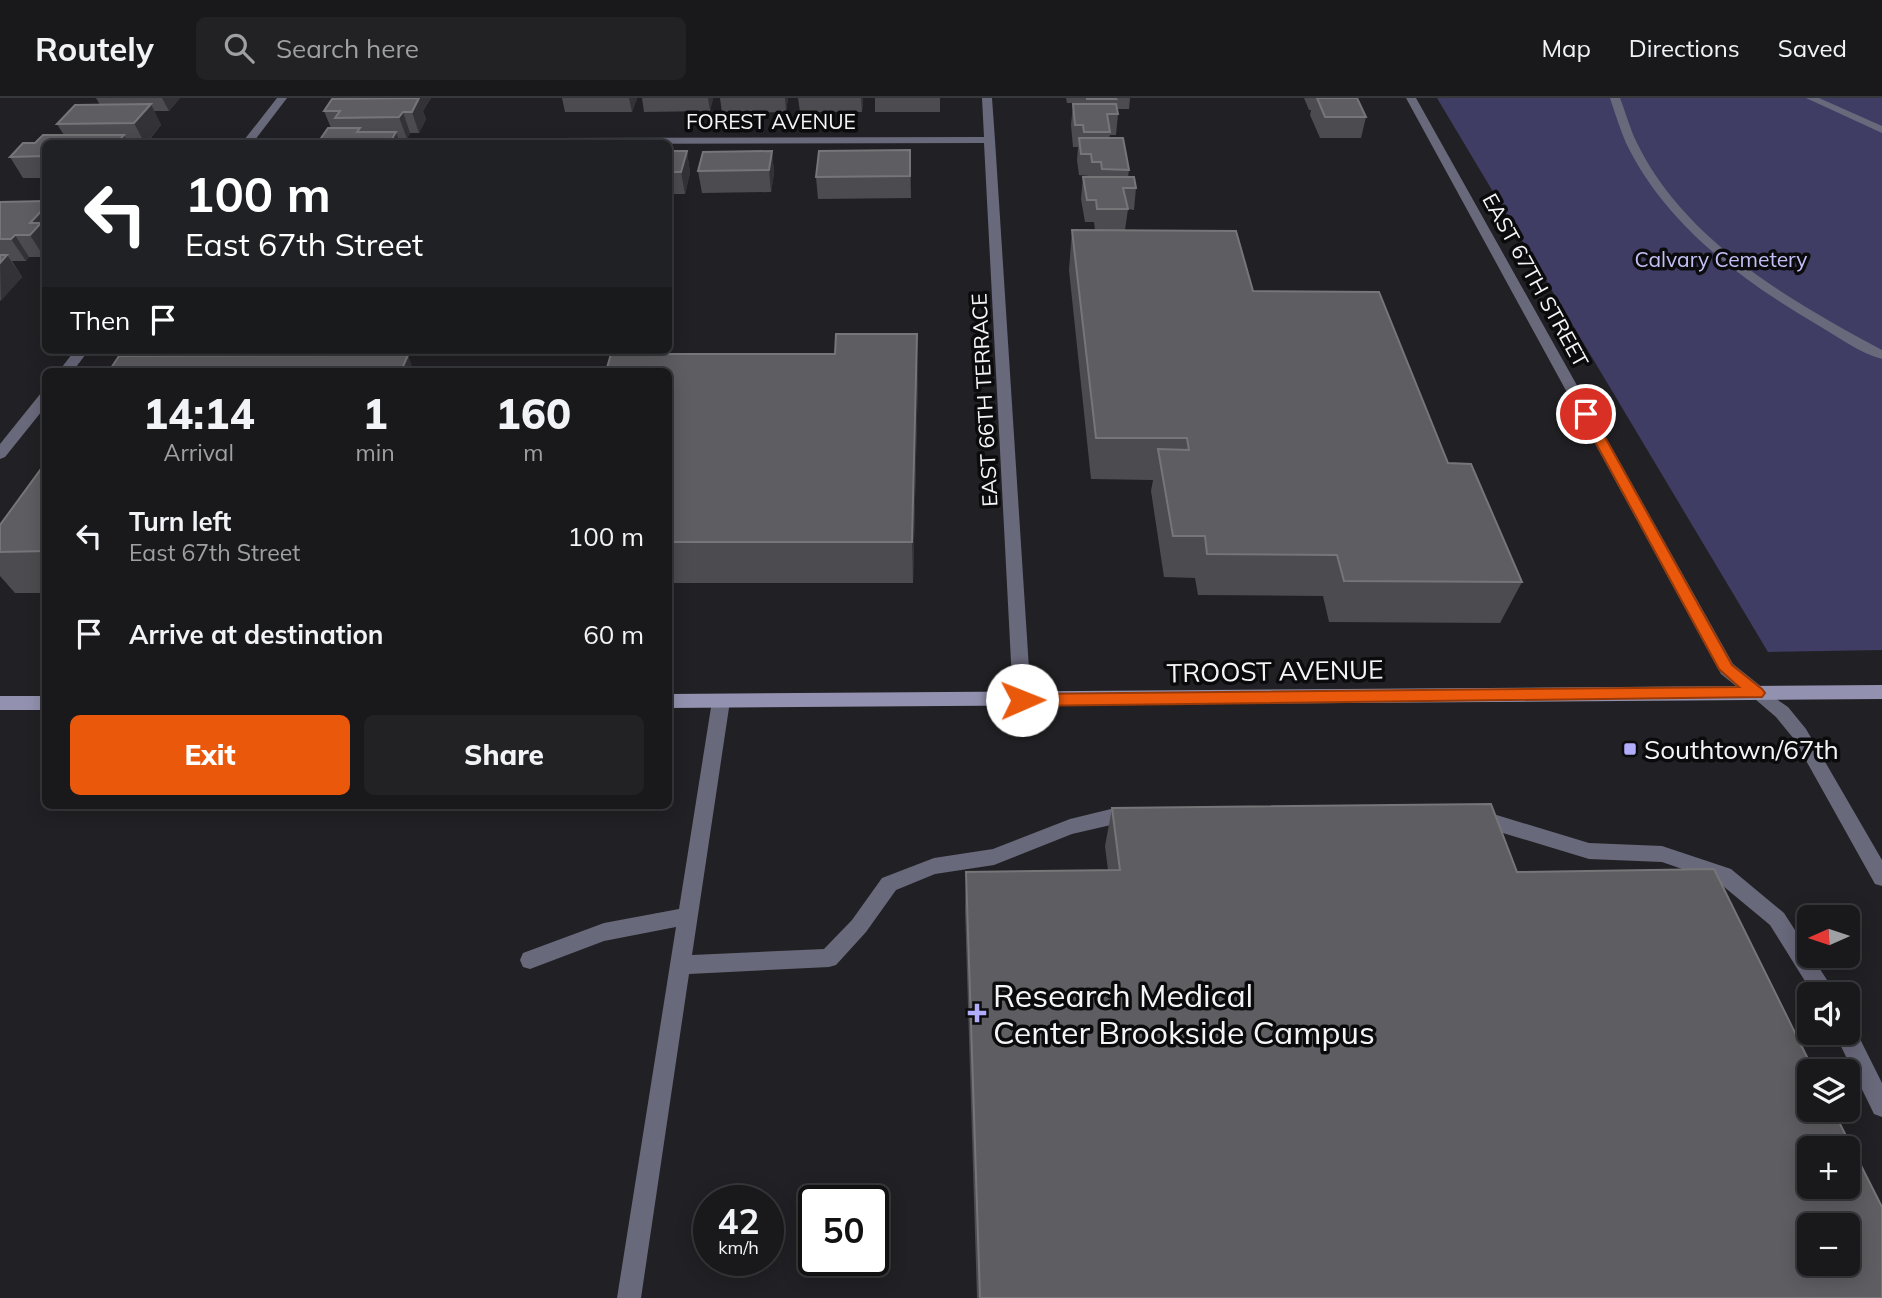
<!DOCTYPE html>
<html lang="en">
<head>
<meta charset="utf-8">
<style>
  :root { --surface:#19191c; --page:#222225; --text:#f1f3f6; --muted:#9fa0a3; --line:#37383b; --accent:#ea580c }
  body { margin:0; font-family:Mulish,sans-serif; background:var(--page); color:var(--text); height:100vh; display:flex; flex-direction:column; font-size:26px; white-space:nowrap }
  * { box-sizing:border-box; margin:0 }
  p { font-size:23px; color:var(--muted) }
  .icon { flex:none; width:38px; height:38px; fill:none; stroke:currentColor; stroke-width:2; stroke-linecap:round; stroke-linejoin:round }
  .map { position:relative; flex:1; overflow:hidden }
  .panel { position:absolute; left:42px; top:270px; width:630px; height:441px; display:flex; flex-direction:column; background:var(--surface); border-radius:10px; box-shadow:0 4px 18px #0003,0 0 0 2px var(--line) }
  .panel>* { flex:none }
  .hud { position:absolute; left:42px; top:42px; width:630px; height:214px; border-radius:10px; box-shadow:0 4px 18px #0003,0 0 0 2px var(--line); background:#202124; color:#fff; overflow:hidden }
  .needle { width:46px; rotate:267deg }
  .tools { position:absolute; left:1797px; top:807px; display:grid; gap:14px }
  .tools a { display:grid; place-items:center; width:63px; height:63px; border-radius:10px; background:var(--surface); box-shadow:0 4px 18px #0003,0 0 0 2px var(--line); font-size:35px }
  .speed { position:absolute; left:693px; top:1087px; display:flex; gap:14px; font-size:35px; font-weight:700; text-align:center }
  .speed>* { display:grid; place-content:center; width:91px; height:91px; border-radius:50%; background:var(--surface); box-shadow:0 4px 18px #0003,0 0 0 2px var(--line); line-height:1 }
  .speed small { font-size:18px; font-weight:400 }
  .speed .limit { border:4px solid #111; border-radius:10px; background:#fff; color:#111 }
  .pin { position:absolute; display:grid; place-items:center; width:60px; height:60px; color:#fff; margin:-30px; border:4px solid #fff; border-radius:50%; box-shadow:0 2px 7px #0007 }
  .me { position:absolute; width:77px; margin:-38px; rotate:89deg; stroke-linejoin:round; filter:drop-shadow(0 0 5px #0008) }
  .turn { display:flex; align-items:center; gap:24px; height:147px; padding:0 28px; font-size:32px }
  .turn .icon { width:91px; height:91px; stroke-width:2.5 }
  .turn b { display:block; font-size:49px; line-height:60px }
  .then { display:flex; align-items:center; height:66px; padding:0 28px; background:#0003; gap:14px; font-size:26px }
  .eta { display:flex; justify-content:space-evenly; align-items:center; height:119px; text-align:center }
  .eta b { font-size:42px; font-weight:800; line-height:49px }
  .button { display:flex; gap:14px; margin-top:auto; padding:14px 28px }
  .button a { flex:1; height:80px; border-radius:10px; background:var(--accent); color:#fff; font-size:28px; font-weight:800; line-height:80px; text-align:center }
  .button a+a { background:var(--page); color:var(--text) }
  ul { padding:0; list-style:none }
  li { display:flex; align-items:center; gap:21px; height:98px; padding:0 28px }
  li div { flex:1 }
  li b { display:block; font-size:26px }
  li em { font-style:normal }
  header { display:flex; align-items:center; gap:42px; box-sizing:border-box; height:98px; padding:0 35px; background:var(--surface); border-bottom:2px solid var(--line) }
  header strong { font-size:33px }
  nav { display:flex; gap:38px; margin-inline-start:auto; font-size:24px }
  .search { width:490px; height:63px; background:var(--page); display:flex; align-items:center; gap:18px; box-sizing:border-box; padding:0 24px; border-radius:10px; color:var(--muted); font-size:26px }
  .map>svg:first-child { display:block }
</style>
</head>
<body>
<header>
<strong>Routely</strong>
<div class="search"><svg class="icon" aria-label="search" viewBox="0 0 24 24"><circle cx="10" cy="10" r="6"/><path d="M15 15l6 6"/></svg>Search here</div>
<nav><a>Map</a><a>Directions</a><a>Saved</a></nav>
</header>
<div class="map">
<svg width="1882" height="1200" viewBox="0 0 1882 1200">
  <rect width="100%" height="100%" fill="#212125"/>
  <polygon fill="#3f3d63" points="1437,0 1882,0 1882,552 1768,554"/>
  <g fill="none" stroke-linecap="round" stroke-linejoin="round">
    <g fill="#69697c" fill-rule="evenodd">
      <path d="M 1610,0 L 1620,0 C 1626,15 1630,31 1637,45 C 1685,143 1789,202 1882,252 L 1882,261 C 1859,255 1837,238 1816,226 C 1741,182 1665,126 1626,45 C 1620,31 1615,15 1610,0 Z"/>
      <polygon points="1806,0 1819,0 1882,28 1882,35"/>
      <polygon points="1757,588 1788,609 1806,631 1882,762 1882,788 1875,786 1794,641 1776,619 1748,595 1751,590"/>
      <polygon points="721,596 727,598 730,603 692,857 824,851 852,822 882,780 934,760 993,751 1070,721 1111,711 1142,712 1144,718 1142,724 1111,727 1072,736 994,767 935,776 896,792 866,834 836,867 829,869 689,876 641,1200 617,1200 676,829 604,843 530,871 523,869 520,862 523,855 604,825 679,811 712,603 715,598"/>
      <polygon points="1477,711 1589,745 1662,748 1731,771 1784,815 1836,896 1813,896 1770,827 1717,783 1662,764 1589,761 1470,725 1468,719 1470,713"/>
      <polygon points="1848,925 1853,927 1882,985 1882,1019 1874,1016 1834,934 1848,934"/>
    </g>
    <g fill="#69697c" fill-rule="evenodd">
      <polygon points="277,0 287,0 252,46 241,46"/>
      <polygon points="982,0 992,0 995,42 1031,602 1028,607 1016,607 1013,602 984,45 550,46 548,43 553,40 984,39"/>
      <polygon points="1406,0 1416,0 1733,566 1763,590 1766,595 1763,600 1751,600 1721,576"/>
      <polygon points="75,252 89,252 73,273 59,273"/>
      <polygon points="46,294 46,308 5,359 0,361 0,346 41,295"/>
    </g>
    <g fill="#9292b0" fill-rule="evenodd">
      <polygon points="1882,587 1882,601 668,610 668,596"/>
      <rect x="0" y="598" width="46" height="14"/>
    </g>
  </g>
  <g fill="#4c4c50">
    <polygon points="96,0 180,0 169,13 154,13 161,27 146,46 46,46 46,80 23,80 10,59 35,45 64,37 57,26 100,7"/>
    <polygon points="353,0 431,0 423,13 426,21 419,35 410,35 407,41 398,41 400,46 331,30 324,13 353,1"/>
    <polygon points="562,0 637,0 632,14 565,14"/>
    <polygon points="642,0 713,0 710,13 644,14"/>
    <polygon points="720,0 788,0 786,14 722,15"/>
    <polygon points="798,0 863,0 862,14 800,14"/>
    <rect x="875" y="0" width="65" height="14"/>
    <polygon points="1066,0 1130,0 1129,11 1117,11 1118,16 1116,37 1110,37 1109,40 1129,72 1128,79 1136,90 1134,112 1128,111 1125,132 1253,193 1448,365 1522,484 1500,525 1329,524 1323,498 1198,497 1195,480 1164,479 1151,393 1153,382 1091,381 1069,172 1072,132 1095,132 1094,124 1085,124 1081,101 1083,79 1089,79 1089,78 1079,77 1077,62 1078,49 1073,49 1071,27 1073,6 1076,6 1076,5 1067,5"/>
    <polygon points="1304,0 1357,0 1366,19 1361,40 1320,40 1310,17 1311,12 1309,12"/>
    <polygon points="910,52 911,100 818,101 816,79"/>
    <polygon points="668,53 687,53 690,75 685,96 668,96"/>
    <polygon points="772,53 774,75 771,94 702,95 698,73"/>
    <polygon points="46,103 44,159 29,159 26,163 12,163 22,179 0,203 0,104"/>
    <polygon points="668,273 918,277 913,485 668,485"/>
    <polygon points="46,364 46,495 15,495 0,478 0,427"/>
    <polygon points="1112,710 1517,774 1882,1200 977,1200 965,811 966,774 1108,772 1105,748"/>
  </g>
  <g fill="#333337">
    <polygon points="162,0 180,0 169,13"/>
    <polygon points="417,0 431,0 423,13 426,21 419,35 412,14"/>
    <polygon points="629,0 637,0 632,14"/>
    <polygon points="708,0 713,0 710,13"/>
    <polygon points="785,0 788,0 786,14"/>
    <polygon points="861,0 863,0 862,14"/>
    <polygon points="151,6 161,27 145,46 134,25"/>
    <polygon points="403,14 410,35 407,41 399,19"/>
    <polygon points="396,34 400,46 389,46"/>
    <polygon points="124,37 128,46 116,46"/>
    <polygon points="687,53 690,75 685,96 681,74"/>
    <polygon points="772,53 774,75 771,94 769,72"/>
    <polygon points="46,108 46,157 44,159 30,137 30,125"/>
    <polygon points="15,137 29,159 26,163 11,141"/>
    <polygon points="7,157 22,179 1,203 0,165"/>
    <polygon points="917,236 918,277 913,485 912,444"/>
    <polygon points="408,257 414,273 401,273"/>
  </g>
  <g fill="#5e5e62" stroke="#767679" stroke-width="2" fill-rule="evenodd">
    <polygon points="419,0 412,14 403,14 399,19 335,20 340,13 324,13 332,1"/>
    <polygon points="1087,0 1115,0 1116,1 1087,1"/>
    <polygon points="1317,0 1357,0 1366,19 1325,19"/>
    <polygon points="151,6 134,25 57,26 75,7"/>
    <polygon points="1073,6 1116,6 1118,16 1107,16 1110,34 1084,34 1083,27 1075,27"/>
    <polygon points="328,30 360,30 357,34 396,34 389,46 317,46"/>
    <polygon points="43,37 124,37 116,46 46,46 46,58 10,59 23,45 35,45"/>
    <polygon points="1079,40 1123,40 1129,72 1102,71 1101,64 1092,64 1091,56 1081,56"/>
    <polygon points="910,52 910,78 816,79 819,53"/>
    <polygon points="668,53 687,53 681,74 668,74"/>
    <polygon points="772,53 769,72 698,73 703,54"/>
    <polygon points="1083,79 1134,79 1136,90 1123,90 1128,111 1097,111 1096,102 1087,102"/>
    <polygon points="46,103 46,108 30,125 41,125 30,137 15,137 11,141 0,141 0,104"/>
    <polygon points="1072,132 1236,133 1253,193 1379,194 1448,365 1471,366 1522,484 1344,483 1337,457 1207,456 1205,438 1173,438 1158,351 1189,352 1187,340 1096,340"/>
    <polygon points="0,157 7,157 0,165"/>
    <polygon points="836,236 917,236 912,444 668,444 668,273 606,273 611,256 835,256"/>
    <polygon points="408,257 401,273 109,273 119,258"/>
    <polygon points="46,364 46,453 0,454 0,427"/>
    <path d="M 1491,706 L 1517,774 L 1714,771 L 1814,973 L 1810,973 L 1810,1012 L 1833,1012 L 1882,1109 L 1882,1200 L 980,1200 L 966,774 L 1120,772 L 1112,710 ZM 1810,1050 L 1848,1050 L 1848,1088 L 1810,1088 ZM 1810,1127 L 1848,1127 L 1848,1166 L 1810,1166 Z"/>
  </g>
  <polygon fill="#ea580c" stroke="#983908" stroke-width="2" points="1586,312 1592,316 1732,567 1762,591 1765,595 1762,599 1022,608 1014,602 1022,596 1739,589 1719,571 1580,316"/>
  <g fill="#b1adfa" stroke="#0b0b0d" stroke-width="2.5">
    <rect x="1623" y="644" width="14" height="14" rx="3.5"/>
    <path d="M973.5 904.5h7v7h7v7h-7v7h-7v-7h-7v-7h7z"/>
  </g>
  <g text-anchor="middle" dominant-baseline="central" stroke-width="7" stroke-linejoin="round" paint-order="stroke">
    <g font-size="21" fill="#f5f5f7" stroke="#0b0b0d">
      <text x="771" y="23">FOREST AVENUE</text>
      <text transform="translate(1536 182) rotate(61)">EAST 67TH STREET</text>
      <text transform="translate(984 302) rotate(-93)">EAST 66TH TERRACE</text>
    </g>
    <g font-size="21" fill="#c2c0f7" stroke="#0b0b0d">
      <text x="1721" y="161">Calvary Cemetery</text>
    </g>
    <g font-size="26" fill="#f5f5f7" stroke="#0b0b0d">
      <text transform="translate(1275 573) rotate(-1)">TROOST AVENUE</text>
    </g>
    <g font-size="26" fill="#f5f5f7" stroke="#0b0b0d" text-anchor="start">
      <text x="1644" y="651">Southtown/67th</text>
    </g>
    <g font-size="32" fill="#f5f5f7" stroke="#0b0b0d" text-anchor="start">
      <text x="993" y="897">Research Medical<tspan x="993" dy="37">Center Brookside Campus</tspan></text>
    </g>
  </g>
</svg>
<div class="tools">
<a><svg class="needle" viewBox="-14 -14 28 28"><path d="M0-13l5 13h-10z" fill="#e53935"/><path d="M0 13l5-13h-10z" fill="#9fa0a3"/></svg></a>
<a><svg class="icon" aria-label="sound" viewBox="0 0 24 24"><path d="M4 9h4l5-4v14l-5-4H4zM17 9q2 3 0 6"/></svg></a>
<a><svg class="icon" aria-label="layers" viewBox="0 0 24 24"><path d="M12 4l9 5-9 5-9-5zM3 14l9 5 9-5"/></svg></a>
<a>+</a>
<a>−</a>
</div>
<div class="speed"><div>42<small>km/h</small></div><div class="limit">50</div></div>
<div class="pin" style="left:1586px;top:316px;background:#d93025"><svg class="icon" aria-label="arrive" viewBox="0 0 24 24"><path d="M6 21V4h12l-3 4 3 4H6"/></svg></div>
<svg class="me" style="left:1022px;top:602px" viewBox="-20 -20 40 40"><circle r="19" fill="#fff"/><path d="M0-13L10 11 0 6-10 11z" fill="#ea580c"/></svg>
<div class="hud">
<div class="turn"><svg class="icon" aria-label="left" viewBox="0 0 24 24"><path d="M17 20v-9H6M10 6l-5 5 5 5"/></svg><div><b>100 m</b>East 67th Street</div></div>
<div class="then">Then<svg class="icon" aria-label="arrive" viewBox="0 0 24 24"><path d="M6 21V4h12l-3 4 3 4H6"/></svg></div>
</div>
<section class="panel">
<div class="eta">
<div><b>14:14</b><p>Arrival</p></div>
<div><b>1</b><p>min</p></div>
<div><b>160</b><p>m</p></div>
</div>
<ul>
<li><svg class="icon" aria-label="left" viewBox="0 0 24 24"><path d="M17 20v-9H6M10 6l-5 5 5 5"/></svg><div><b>Turn left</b><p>East 67th Street</p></div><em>100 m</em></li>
<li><svg class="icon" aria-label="arrive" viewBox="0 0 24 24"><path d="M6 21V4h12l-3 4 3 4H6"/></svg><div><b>Arrive at destination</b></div><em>60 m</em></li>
</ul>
<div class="button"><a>Exit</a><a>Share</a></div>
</section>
</div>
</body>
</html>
